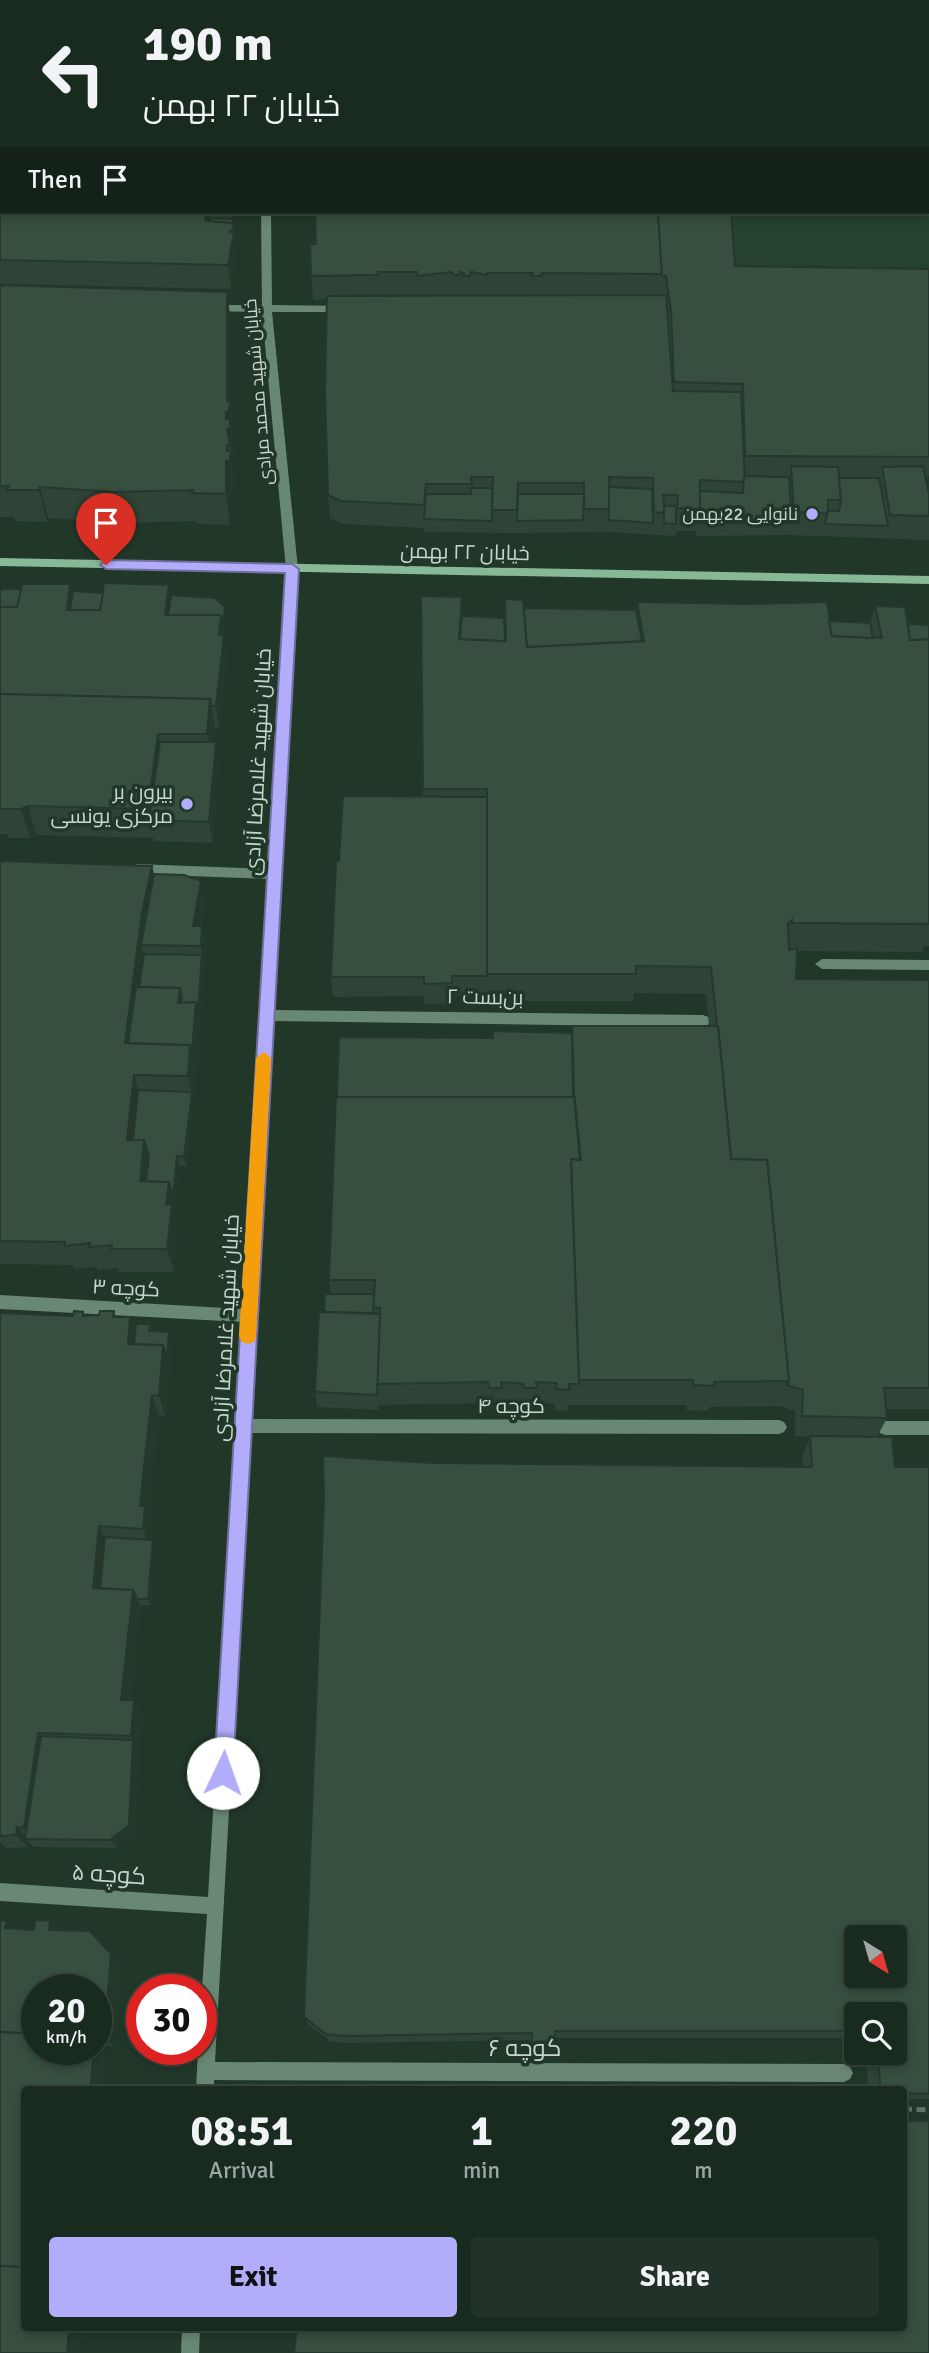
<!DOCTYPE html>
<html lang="en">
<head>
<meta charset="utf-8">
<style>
  :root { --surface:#192a1f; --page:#223228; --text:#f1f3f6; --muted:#9fa7a4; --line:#37463d; --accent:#b1adfa }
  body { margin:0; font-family:Signika,Cairo,sans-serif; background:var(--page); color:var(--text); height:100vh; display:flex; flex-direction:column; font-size:26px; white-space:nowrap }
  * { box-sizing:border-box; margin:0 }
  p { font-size:23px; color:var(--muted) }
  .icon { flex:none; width:38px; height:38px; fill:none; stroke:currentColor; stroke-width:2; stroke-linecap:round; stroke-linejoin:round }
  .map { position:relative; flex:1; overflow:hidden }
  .sheet { position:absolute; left:21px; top:2086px; width:886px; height:245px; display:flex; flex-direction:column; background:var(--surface); border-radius:7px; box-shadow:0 4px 10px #0003,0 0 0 2px var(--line) }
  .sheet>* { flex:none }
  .hud { position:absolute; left:0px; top:0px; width:929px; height:214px; box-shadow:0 4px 10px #0003,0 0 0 2px var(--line); background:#192a1f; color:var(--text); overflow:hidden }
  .needle { width:46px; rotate:143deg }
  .buttons { position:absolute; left:844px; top:1925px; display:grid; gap:14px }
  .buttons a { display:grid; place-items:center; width:63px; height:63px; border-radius:7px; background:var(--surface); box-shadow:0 4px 10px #0003,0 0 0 2px var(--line); font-size:35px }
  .speed { position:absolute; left:21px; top:1974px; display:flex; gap:14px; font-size:35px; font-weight:700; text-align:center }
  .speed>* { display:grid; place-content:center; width:91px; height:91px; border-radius:50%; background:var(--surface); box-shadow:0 4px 10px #0003,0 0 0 2px var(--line); line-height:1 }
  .speed small { font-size:18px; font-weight:400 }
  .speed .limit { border:10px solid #d22; background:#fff; color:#111 }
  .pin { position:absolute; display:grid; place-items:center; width:60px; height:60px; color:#fff; margin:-72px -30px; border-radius:50% 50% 50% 0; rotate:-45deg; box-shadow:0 0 7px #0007 }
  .pin .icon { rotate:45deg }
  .me { position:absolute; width:77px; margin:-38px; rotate:3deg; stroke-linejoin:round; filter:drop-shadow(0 0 5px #0008) }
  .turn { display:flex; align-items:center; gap:24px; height:147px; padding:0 28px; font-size:32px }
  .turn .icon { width:91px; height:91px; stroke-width:2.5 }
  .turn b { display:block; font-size:49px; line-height:60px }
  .then { display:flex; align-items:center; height:66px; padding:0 28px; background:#0003; gap:14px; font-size:26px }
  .eta { display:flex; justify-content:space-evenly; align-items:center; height:119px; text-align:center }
  .eta b { font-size:42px; font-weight:800; line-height:49px }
  .primary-button { display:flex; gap:14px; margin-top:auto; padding:14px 28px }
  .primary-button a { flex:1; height:80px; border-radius:7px; background:var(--accent); color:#111; font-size:28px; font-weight:800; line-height:80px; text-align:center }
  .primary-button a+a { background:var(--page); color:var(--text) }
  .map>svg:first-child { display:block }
</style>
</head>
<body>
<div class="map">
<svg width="929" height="2353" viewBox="0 0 929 2353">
  <rect width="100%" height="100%" fill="#213829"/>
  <polygon fill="#24422e" points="712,0 929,0 929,300 730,299 726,212 928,212 928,2"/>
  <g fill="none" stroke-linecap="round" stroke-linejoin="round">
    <polyline stroke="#607366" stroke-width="5" stroke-dasharray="9 4.5" stroke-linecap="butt" points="903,2109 929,2110"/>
    <g fill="#698873" fill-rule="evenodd">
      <rect x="258" y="0" width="10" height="2"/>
      <polygon points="261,212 271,212 272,305 346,306 351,309 346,312 272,312 298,569 273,1010 703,1015 708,1017 710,1021 708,1025 703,1027 273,1021 251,1419 779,1420 784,1422 787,1427 784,1432 779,1434 250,1433 215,2062 844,2064 850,2067 853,2073 850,2079 844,2082 214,2080 214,2090 196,2090 198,2049 201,2049 201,2003 207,1914 0,1901 0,1883 208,1897 242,1322 0,1309 0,1295 242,1309 268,879 136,874 130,869 136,864 269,869 286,569 262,312 209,311 204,308 209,305 262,305"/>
      <polygon points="822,959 929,960 929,970 822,969 815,964"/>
      <polygon points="885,1421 929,1421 929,1435 885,1435 880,1433 877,1428 880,1423"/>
      <polygon points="182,2328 200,2328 199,2353 181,2353"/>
    </g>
    <polygon fill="#87b997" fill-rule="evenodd" points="0,558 929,576 929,584 0,566"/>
  </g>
  <g fill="#2f4436">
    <polygon points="0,0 230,0 230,2 2,2 2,87 0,87"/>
    <polygon points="0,94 2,212 234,212 236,256 231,289 0,284"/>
    <polygon points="313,212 731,212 735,266 929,269 929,540 789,535 696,536 696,531 676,531 675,536 608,532 517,533 424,532 424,528 343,524 330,518 328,495 327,299 313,300 311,276 316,244 315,214 314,214"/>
    <polygon points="0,285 227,292 231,324 231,408 234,433 233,443 234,460 232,460 235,483 234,492 230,493 230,525 197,524 196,521 120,523 48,518 47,522 15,521 14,517 0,517"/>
    <polygon points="0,589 72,594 103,593 171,595 225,607 227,619 225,637 228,657 219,728 215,728 214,742 219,764 213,843 154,841 153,838 36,835 30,838 9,838 7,834 0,834"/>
    <polygon points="421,596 462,597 462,616 504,618 505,599 524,608 636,610 637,602 870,625 875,606 908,624 929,625 929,946 924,946 922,952 797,951 796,979 929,980 929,1409 886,1409 887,1418 877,1437 895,1467 929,1467 929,2099 903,2099 903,2090 869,2090 865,2053 894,2053 894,2014 856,2014 856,2038 555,2038 555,2045 553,2051 530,2049 530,2040 347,2043 330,2041 308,2024 304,2017 433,1463 803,1467 802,1456 810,1437 795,1436 795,1411 780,1406 709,1407 708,1411 686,1410 687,1405 568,1405 567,1411 554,1410 555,1404 536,1403 536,1409 523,1408 523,1404 501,1403 501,1409 488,1408 488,1403 379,1405 379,1403 378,1410 317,1407 315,1392 324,1312 331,1294 329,1280 492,1038 493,1031 572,1034 572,1026 709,1026 706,994 634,993 633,1001 486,1001 486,995 452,996 453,1003 424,1004 424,996 333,997 331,977 339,861 423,797"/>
    <polygon points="0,861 152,866 154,874 205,901 201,926 202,926 206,946 194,1102 186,1166 180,1166 174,1214 178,1228 174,1272 119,1272 118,1268 98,1270 96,1267 74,1269 72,1265 0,1264"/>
    <polygon points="114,1311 116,1317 135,1332 150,1324 152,1331 172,1341 166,1417 159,1416 149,1515 153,1525 151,1539 155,1547 151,1605 140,1605 141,1607 131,1700 134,1700 143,1715 139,1750 136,1834 117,1848 34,1847 28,1842 28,1847 6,1848 0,1842 0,1313 73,1316 83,1312 85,1315 99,1315"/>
    <polygon points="50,1921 60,1930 90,1931 121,1963 114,2046 107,2046 103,2090 24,2090 24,2328 81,2328 79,2353 0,2353 17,1929 34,1930"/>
  </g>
  <g fill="#26372c">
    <polygon points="207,212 209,212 211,230 205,220"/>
    <polygon points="232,212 234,212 235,220 236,256 231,289 228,265 229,232 233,224"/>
    <polygon points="227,292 231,324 231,408 234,433 233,443 234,460 232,460 230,445 229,445 226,412 227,401"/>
    <polygon points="227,445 229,460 231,451 235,483 234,492 230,493 230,525 226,494"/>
    <polygon points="40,487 48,518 47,522 39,490"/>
    <polygon points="70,584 75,606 74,620 67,610"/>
    <polygon points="169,585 173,607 171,626 165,615"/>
    <polygon points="225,607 227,619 225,637 228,657 219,728 216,706 219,635 221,615"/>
    <polygon points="210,699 215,728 212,764 207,734"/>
    <polygon points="158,734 164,763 150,820 148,809"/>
    <polygon points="216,742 219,764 213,843 209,822"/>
    <polygon points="28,806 36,835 30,838 21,809"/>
    <polygon points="152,866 158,895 141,945 146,962 135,1050 125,1043 142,913"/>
    <polygon points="201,881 205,901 197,946 193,926"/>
    <polygon points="202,926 206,946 200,1022 198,1011 202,955 201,946"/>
    <polygon points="180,988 184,1008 178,1003"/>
    <polygon points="196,1002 200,1022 194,1102 186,1166 184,1157 192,1092 188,1076 190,1045"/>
    <polygon points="134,1075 141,1100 135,1156 127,1140"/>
    <polygon points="144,1140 151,1165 148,1196 140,1181"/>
    <polygon points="177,1156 180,1166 174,1214 178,1228 174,1272 167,1249 166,1205 169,1182"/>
    <polygon points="130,1317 138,1339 136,1358 128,1344"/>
    <polygon points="169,1332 172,1341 166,1417 159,1396 163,1345"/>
    <polygon points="152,1395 159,1416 149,1515 153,1525 150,1547 143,1529 140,1506"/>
    <polygon points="99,1526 108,1544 103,1598 93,1588"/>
    <polygon points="153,1540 155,1547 151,1605 148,1599"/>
    <polygon points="133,1590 141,1607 130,1714 121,1700"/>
    <polygon points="134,1700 143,1715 139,1750 131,1736"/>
    <polygon points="38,1733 49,1747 36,1840 24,1828"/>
    <polygon points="133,1740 139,1750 136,1834 117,1848 110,1840"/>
    <polygon points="17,1827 28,1839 25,1839 28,1842 28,1847 16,1835"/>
    <polygon points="7,1921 20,1931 5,1928"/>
    <polygon points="50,1921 61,1931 49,1930"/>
    <polygon points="90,1931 121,1963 114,2046 104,2040"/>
    <polygon points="96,2038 107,2046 103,2090 90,2090 94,2049 96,2049"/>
    <polygon points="69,2328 81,2328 79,2353 67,2353"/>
  </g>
  <g fill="#374f3f" stroke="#26372c" stroke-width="2" fill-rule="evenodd">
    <polygon points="0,0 228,0 228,2 2,2 2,64 0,64"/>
    <rect x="306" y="0" width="343" height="2"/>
    <rect x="650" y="0" width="68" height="2"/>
    <polygon points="0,94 2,94 2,212 207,212 205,220 234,223 233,230 229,232 234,232 228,265 0,260"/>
    <polygon points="315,212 658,212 662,274 542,273 541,276 532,276 533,273 487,273 487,275 471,272 470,276 463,276 464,273 460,272 459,275 454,275 451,272 417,276 417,272 378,272 377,275 311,276 310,244 316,244"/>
    <polygon points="658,212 731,212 735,266 929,269 929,457 745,456 743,384 674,382 671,311 666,276 662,276"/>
    <polygon points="210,218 233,219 233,223 209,221"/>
    <polygon points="0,285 227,292 227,401 230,401 229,411 226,412 226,419 230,419 230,428 227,429 230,445 227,445 227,451 231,451 230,460 226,461 226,494 192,493 193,490 114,492 40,487 39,490 7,490 9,486 0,486"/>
    <polygon points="666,295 673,391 741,392 745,482 700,480 700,509 677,508 678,495 663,495 665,513 654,512 653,478 609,477 610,509 584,509 584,483 518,483 517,510 492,510 493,477 471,477 472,484 426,484 424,505 341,501 328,495 325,391 327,296"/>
    <polygon points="791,466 838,467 841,500 828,500 828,513 794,512"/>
    <polygon points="923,466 929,493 929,516 890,515 882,467"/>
    <polygon points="744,476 789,477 792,523 698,523 700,509 700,491 743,493"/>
    <polygon points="926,477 929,477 929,493"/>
    <polygon points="839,478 879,478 888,526 825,524 828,511 839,511 841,500"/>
    <polygon points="609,487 652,489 653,523 609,520"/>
    <polygon points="471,488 492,488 492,521 424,519 426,494 471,494"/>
    <polygon points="518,494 584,494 583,520 517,521"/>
    <polygon points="664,506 676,506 676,524 664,523"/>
    <polygon points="104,583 169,585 165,615 221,615 219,635 224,635 216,706 212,706 210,699 0,694 0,607 17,607 22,584 70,584 67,610 100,610"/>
    <polygon points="0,589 21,589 17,607 0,607"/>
    <polygon points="73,591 103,593 100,610 70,610"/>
    <polygon points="171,595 215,598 225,607 223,626 221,615 168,615"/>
    <polygon points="421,596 462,597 459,639 506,641 505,599 523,600 527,647 644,641 637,602 749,604 827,602 832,636 882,638 875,606 905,607 910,640 929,639 929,924 792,923 792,920 788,924 789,950 797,948 796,979 929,980 929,1388 884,1388 887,1418 802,1416 803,1390 787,1385 789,1381 767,1160 731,1159 718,1026 717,1026 711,967 636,966 636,974 486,974 487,789 423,789"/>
    <polygon points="524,608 636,610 642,641 527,647"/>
    <polygon points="462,616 504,618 505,641 460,639"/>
    <polygon points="829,621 870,623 873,638 832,636"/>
    <polygon points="908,624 929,625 929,639 910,640"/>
    <polygon points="0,694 210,699 207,734 158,734 148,809 28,806 21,809 0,809"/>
    <polygon points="160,742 216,742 209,822 149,820"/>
    <polygon points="343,796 487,797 487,976 452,976 452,983 424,984 424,977 331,977 336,861 339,861"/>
    <polygon points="0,861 152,866 142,913 125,1043 190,1045 188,1076 134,1075 127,1140 144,1140 140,1181 169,1182 166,1205 172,1204 167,1249 111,1249 112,1245 89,1247 90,1243 65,1246 65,1242 0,1241"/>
    <polygon points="154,874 184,875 201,881 193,926 202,926 201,946 141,945"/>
    <polygon points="144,954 202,955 198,1011 196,1002 181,1003 182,997 180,988 139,987"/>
    <polygon points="136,987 180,988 178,1003 196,1002 192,1052 190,1045 128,1043"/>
    <polygon points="572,1026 718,1026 731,1159 767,1160 789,1381 714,1382 715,1386 693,1385 693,1380 579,1380 571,1159 581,1160 574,1092"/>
    <polygon points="493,1031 572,1033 573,1097 337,1097 339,1037 493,1038"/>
    <polygon points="138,1090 192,1092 184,1157 177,1156 173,1196 169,1182 146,1181 149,1156 144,1140 133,1140"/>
    <polygon points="336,1097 574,1097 580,1160 571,1159 571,1164 579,1384 569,1384 569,1390 556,1389 557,1383 536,1382 537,1388 524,1388 524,1384 501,1382 502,1388 489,1388 488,1382 377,1384 380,1308 373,1307 375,1280 329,1280"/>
    <polygon points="325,1294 374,1294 373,1313 324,1312"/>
    <polygon points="74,1311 83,1312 83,1316 99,1315 100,1311 114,1311 113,1317 130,1317 128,1344 163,1345 159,1396 152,1395 143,1476 140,1506 145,1506 143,1529 99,1526 93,1588 133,1590 121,1700 134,1700 131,1736 38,1733 24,1828 17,1827 16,1835 0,1836 0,1313 73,1316"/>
    <polygon points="319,1312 380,1314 377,1395 315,1392"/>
    <polygon points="136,1324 150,1324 149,1331 169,1332 167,1358 163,1345 134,1344"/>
    <path d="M 810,1436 L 892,1437 L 895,1467 L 929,1467 L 929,2094 L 903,2093 L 903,2090 L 881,2090 L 877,2053 L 894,2053 L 894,2014 L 856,2014 L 856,2031 L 555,2031 L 555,2045 L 532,2042 L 532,2033 L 344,2036 L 326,2034 L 304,2017 L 324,1499 L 323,1456 L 433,1463 L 812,1467 ZM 856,1937 L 894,1937 L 894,1976 L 856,1976 Z"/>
    <polygon points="105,1537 153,1540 148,1599 137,1599 133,1590 100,1588"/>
    <polygon points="41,1736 133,1740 129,1825 110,1840 25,1839"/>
    <polygon points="0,1920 7,1921 5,1928 34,1930 35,1920 50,1921 49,1930 90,1931 111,1954 104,2040 96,2038 96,1990 37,1990 37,2034 0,2032"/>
    <polygon points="0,2032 37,2034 37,2049 94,2049 90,2090 24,2090 24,2267 0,2266"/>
    <polygon points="903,2121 929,2121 929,2353 294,2353 297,2328 903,2328"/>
    <polygon points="0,2266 24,2267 24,2328 69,2328 67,2353 0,2353"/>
  </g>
  <polygon fill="#b1adfa" stroke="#7370a2" stroke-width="2" points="106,560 292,564 299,569 233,1773 230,1780 223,1782 216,1780 214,1773 285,573 106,569 100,565"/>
  <polygon fill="#f59e0b" points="264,1052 271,1058 256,1336 254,1342 248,1344 242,1342 239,1336 256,1058"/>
  <g fill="#b1adfa" stroke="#213829" stroke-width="2.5">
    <circle cx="812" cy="514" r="7"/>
    <circle cx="187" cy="804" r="7"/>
  </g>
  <g text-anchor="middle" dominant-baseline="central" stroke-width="7" stroke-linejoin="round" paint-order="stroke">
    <g font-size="18" fill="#c8d5cb" stroke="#213829">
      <text transform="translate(258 392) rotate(-95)">خیابان شهید محمد مرادی</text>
    </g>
    <g font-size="18" fill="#c8d5cb" stroke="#213829" text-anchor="end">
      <text x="798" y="514">نانوایی 22بهمن</text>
    </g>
    <g font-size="21" fill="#c8d5cb" stroke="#213829">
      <text transform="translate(465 552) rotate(1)">خیابان ۲۲ بهمن</text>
      <text transform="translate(258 762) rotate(-87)">خیابان شهید غلامرضا آزادی</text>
      <text transform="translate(485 997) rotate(1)">بن‌بست ۲</text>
      <text transform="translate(126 1288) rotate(3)">کوچه ۳</text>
      <text transform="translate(226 1328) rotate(-87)">خیابان شهید غلامرضا آزادی</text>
      <text x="511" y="1406">کوچه ۴</text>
    </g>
    <g font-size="21" fill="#c8d5cb" stroke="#213829" text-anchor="end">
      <text x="173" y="792">بیرون بر<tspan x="173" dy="24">مرکزی یونسی</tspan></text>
    </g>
    <g font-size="24" fill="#c8d5cb" stroke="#213829">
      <text transform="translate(109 1874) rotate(4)">کوچه ۵</text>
      <text x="525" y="2048">کوچه ۶</text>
    </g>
  </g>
</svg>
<div class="buttons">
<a><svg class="needle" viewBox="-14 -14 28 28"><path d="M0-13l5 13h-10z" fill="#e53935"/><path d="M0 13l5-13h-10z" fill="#9fa7a4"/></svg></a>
<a><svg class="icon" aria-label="search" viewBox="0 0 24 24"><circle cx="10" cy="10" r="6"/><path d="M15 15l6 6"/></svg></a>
</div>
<div class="speed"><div>20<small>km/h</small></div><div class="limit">30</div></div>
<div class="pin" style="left:106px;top:565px;background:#d93025"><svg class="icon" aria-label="arrive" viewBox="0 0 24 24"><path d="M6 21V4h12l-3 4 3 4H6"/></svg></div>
<svg class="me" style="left:223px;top:1773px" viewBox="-20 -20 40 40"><circle r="19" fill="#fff"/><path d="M0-13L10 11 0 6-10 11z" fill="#b1adfa"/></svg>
<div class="hud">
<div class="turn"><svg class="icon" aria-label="left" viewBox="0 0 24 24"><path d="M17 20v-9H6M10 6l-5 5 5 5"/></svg><div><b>190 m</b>خیابان ۲۲ بهمن</div></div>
<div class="then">Then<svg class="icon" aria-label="arrive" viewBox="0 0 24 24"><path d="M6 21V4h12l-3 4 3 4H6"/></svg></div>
</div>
<section class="sheet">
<div class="eta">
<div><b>08:51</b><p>Arrival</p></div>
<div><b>1</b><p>min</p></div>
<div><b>220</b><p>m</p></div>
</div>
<div class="primary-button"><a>Exit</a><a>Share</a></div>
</section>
</div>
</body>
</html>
